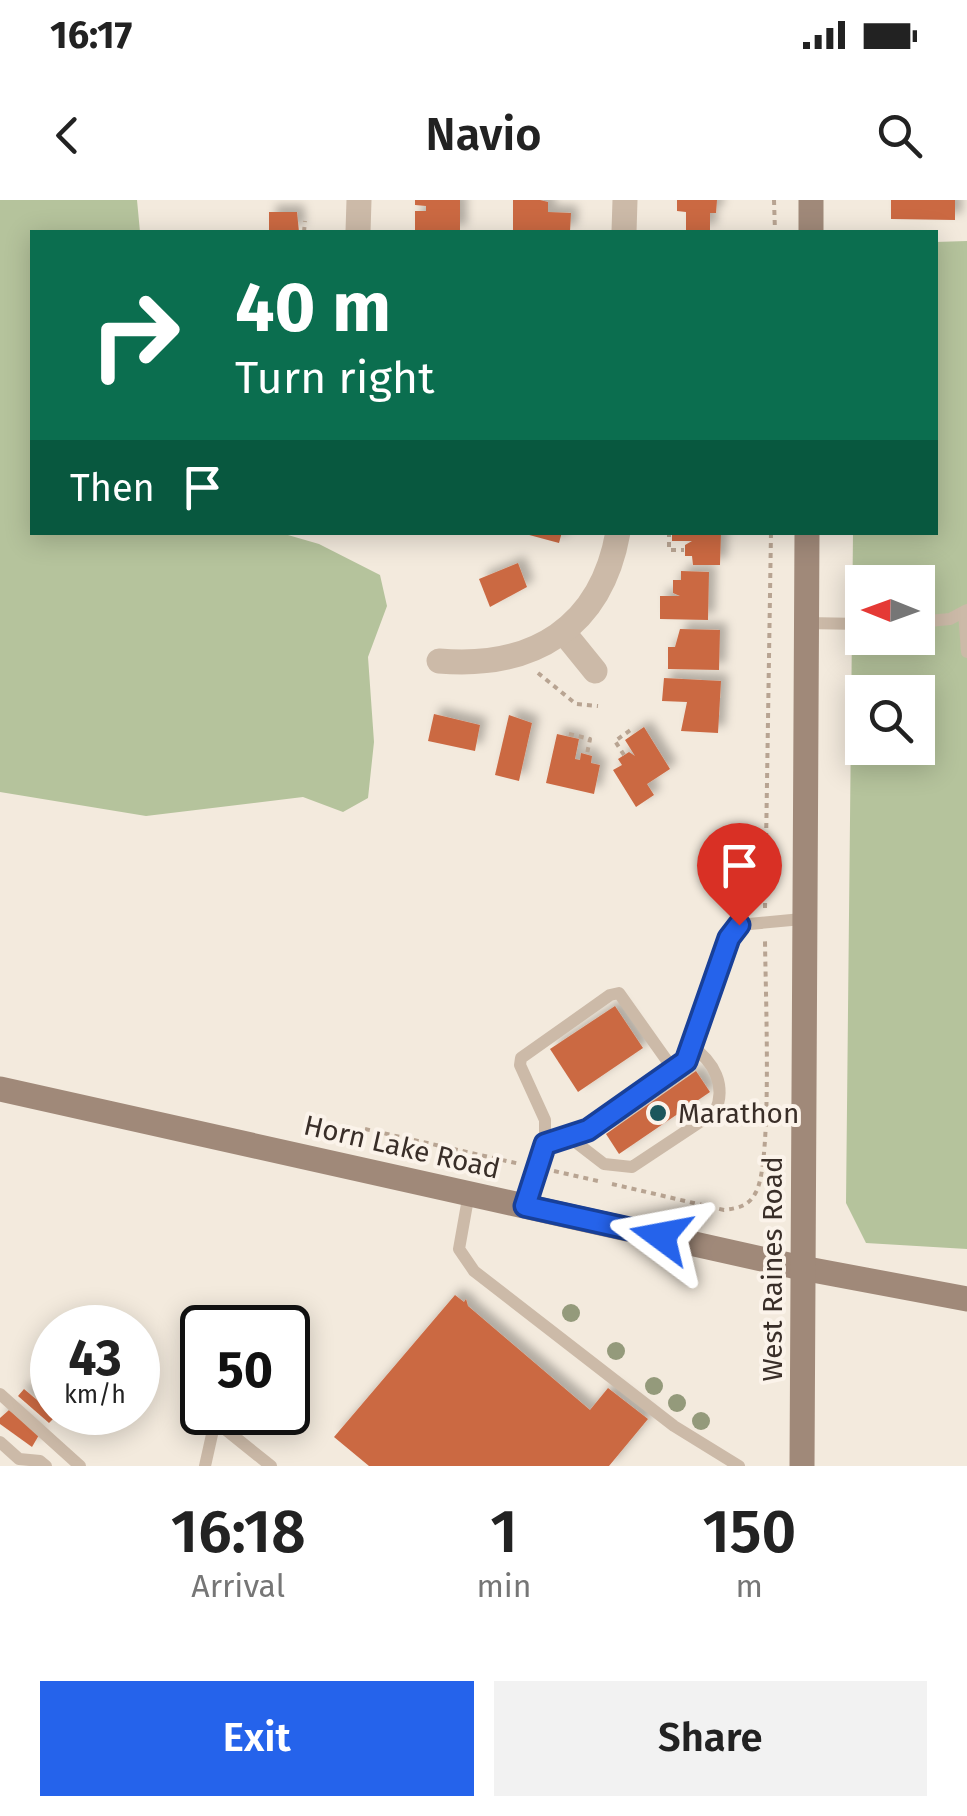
<!DOCTYPE html>
<html lang="en">
<head>
<meta charset="utf-8">
<style>
  :root { --surface:#fff; --page:#f2f2f2; --text:#222; --muted:#767676; --accent:#2563eb }
  body { margin:0; font-family:"Fira Sans",sans-serif; background:var(--page); color:var(--text); height:100vh; display:flex; flex-direction:column; font-size:38px; white-space:nowrap }
  * { box-sizing:border-box; margin:0 }
  p { font-size:32px; color:var(--muted) }
  .icon { flex:none; width:55px; height:55px; fill:none; stroke:currentColor; stroke-width:2; stroke-linecap:round; stroke-linejoin:round }
  .map { position:relative; height:1266px; overflow:hidden }
  .drawer { display:flex; flex-direction:column; background:var(--surface); flex:1 }
  .drawer>* { flex:none }
  .guide { position:absolute; left:30px; top:30px; width:908px; height:305px; border-radius:0px; box-shadow:0 5px 25px #0003; background:#0b6e4f; color:#fff; overflow:hidden }
  .needle { width:65px; rotate:271deg }
  .tools { position:absolute; left:845px; top:365px; display:grid; gap:20px }
  .tools a { display:grid; place-items:center; width:90px; height:90px; border-radius:0px; background:var(--surface); box-shadow:0 5px 25px #0003; font-size:50px }
  .speed { position:absolute; left:30px; top:1105px; display:flex; gap:20px; font-size:50px; font-weight:700; text-align:center }
  .speed>* { display:grid; place-content:center; width:130px; height:130px; border-radius:50%; background:var(--surface); box-shadow:0 5px 25px #0003; line-height:1 }
  .speed small { font-size:25px; font-weight:400 }
  .speed .limit { border:5px solid #111; border-radius:15px; background:#fff; color:#111 }
  .pin { position:absolute; display:grid; place-items:center; width:85px; height:85px; color:#fff; margin:-102px -42px; border-radius:50% 50% 50% 0; rotate:-45deg; box-shadow:0 0 10px #0007 }
  .pin .icon { rotate:45deg }
  .me { position:absolute; width:110px; margin:-55px; rotate:283deg; stroke-linejoin:round; filter:drop-shadow(0 0 8px #0008) }
  .turn { display:flex; align-items:center; gap:35px; height:210px; padding:0 40px; font-size:45px }
  .turn .icon { width:130px; height:130px; stroke-width:2.5 }
  .turn b { display:block; font-size:70px; line-height:85px }
  .then { display:flex; align-items:center; height:95px; padding:0 40px; background:#0003; gap:20px; font-size:38px }
  .eta { display:flex; justify-content:space-evenly; align-items:center; height:170px; text-align:center }
  .eta b { font-size:60px; font-weight:600; line-height:70px }
  .button { display:flex; gap:20px; margin-top:auto; padding:20px 40px }
  .button a { flex:1; height:115px; border-radius:0px; background:var(--accent); color:#fff; font-size:40px; font-weight:600; line-height:115px; text-align:center }
  .button a+a { background:var(--page); color:var(--text) }
  .status { display:flex; justify-content:space-between; align-items:center; height:70px; padding:0 50px; background:var(--surface); direction:ltr }
  .status svg { height:28px; fill:currentColor }
  header { display:flex; justify-content:space-between; align-items:center; height:130px; padding:0 40px; background:var(--surface); font-size:45px; font-weight:600 }
  .map>svg:first-child { display:block }
</style>
</head>
<body>
<div class="status"><b>16:17</b><svg viewBox="0 0 49 12"><path d="M0 12V9h3v3zM5 12V6h3v6zM10 12V3h3v9zM15 12V0h3v12zM26 1h20v11H26zM47 4h2v5h-2z"/></svg></div>
<header><svg class="icon" aria-label="back" viewBox="0 0 24 24"><path d="M15 5l-7 7 7 7"/></svg>Navio<svg class="icon" aria-label="search" viewBox="0 0 24 24"><circle cx="10" cy="10" r="6"/><path d="M15 15l6 6"/></svg></header>
<div class="map">
<svg width="967" height="1266" viewBox="0 0 967 1266">
  <defs>
    <filter id="shadow"><feDropShadow dx="7" dy="-7" stdDeviation="5" flood-color="#0004"/></filter>
  </defs>
  <rect width="100%" height="100%" fill="#f3eadd"/>
  <g fill="#b5c39c" fill-rule="evenodd">
    <polygon points="0,0 137,0 140,32 32,32 32,332 281,333 319,344 380,375 387,406 368,457 374,542 368,598 343,612 303,597 146,616 0,592"/>
    <path d="M 967,41 L 967,1049 L 866,1043 L 846,1003 L 853,333 L 935,332 L 935,42 ZM 862,382 L 918,382 L 918,438 L 862,438 ZM 862,492 L 918,492 L 918,548 L 862,548 Z"/>
  </g>
  <g fill="#cb6943" filter="url(#shadow)">
    <polygon points="415,0 460,0 460,32 415,32 415,11 426,11 426,6 415,5"/>
    <polygon points="513,0 540,0 548,2 548,12 571,13 570,32 513,32"/>
    <polygon points="677,0 717,0 716,13 710,13 710,31 686,31 686,12 677,11"/>
    <polygon points="891,0 955,0 955,20 891,19"/>
    <polygon points="269,12 297,12 299,32 269,32"/>
    <polygon points="518,332 562,332 559,343"/>
    <polygon points="672,332 721,332 720,365 693,365 692,356 685,356 685,345 692,341 672,341"/>
    <polygon points="518,363 527,387 490,407 479,379"/>
    <polygon points="681,371 709,372 708,420 660,419 660,396 680,396 673,393 673,380 681,380"/>
    <polygon points="680,429 720,430 719,470 668,469 668,447 675,447"/>
    <polygon points="664,478 721,481 718,533 681,531 687,502 662,501"/>
    <polygon points="434,514 480,525 475,551 428,541"/>
    <polygon points="509,515 532,523 519,581 495,575"/>
    <polygon points="644,527 670,569 647,584 654,595 636,607 613,570 622,565 618,559 629,552 635,556 625,540"/>
    <polygon points="557,534 579,539 575,559 580,560 581,553 592,556 591,563 600,565 594,594 546,583"/>
    <polygon points="615,806 643,848 578,892 550,849"/>
    <polygon points="696,871 710,892 619,954 606,934"/>
    <polygon points="455,1095 464,1102 466,1099 468,1106 590,1210 608,1188 648,1219 609,1266 369,1266 334,1237"/>
    <polygon points="24,1189 56,1216 49,1223 18,1196"/>
    <polygon points="9,1210 39,1235 32,1247 0,1224 0,1218"/>
  </g>
  <g fill="none" stroke-linecap="round" stroke-linejoin="round">
    <g stroke="#b8a492" stroke-width="4" stroke-dasharray="5 5" stroke-linecap="butt">
      <polyline points="774,0 775,32"/>
      <polyline points="304,32 305,21"/>
      <polyline points="669,332 669,350 684,350"/>
      <polyline points="538,473 576,504 598,506"/>
      <polyline points="569,534 590,539 587,554"/>
      <polyline points="624,555 615,541 632,529"/>
      <polyline points="765,708 771,332"/>
      <polyline points="365,929 520,964"/>
      <polyline points="554,971 598,981"/>
      <path d="M 612,984 L 724,1010 C 739,1008 749,1006 756,992 C 773,962 765,783 765,737"/>
    </g>
    <g stroke="#ccbaa8" stroke-width="12">
      <polyline points="964,412 967,452"/>
      <polyline points="918,422 950,419 967,410"/>
      <polyline points="806,423 862,424"/>
      <path d="M 569,937 L 604,964 L 632,967 L 715,912 C 727,886 714,861 691,846"/>
      <polyline points="545,944 545,920 520,865 521,858 610,795 619,793 675,872"/>
      <polyline points="469,993 459,1049 474,1071 674,1226 739,1266"/>
      <polyline points="525,1005 545,944 589,929 686,861 729,738 739,725 802,719"/>
      <polyline points="0,1194 80,1266"/>
      <polyline points="0,1242 19,1259 40,1261 46,1266"/>
      <polyline points="205,1266 215,1221 271,1266"/>
    </g>
    <g stroke="#ccbaa8" stroke-width="25">
      <polyline points="358,32 359,0"/>
      <polyline points="624,32 625,0"/>
      <polyline points="565,434 595,471"/>
      <path d="M 439,461 C 533,469 601,428 618,332"/>
    </g>
    <g stroke="#a08979" stroke-width="25">
      <polyline points="811,32 811,0"/>
      <polyline points="0,889 802,1068 967,1099"/>
      <polyline points="802,1266 807,332"/>
    </g>
  </g>
  <g fill="#949a7b">
    <circle cx="571" cy="1113" r="9"/>
    <circle cx="616" cy="1151" r="9"/>
    <circle cx="654" cy="1186" r="9"/>
    <circle cx="677" cy="1203" r="9"/>
    <circle cx="701" cy="1221" r="9"/>
  </g>
  <g fill="none" stroke-linecap="round" stroke-linejoin="round">
    <defs>
      <polyline id="route" points="661,1036 525,1006 545,944 588,930 686,861 729,738 739,725"/>
    </defs>
    <use href="#route" stroke="#184099" stroke-width="25"/>
    <use href="#route" stroke="#2563eb" stroke-width="18"/>
  </g>
  <circle fill="#1c565c" stroke="#fbf3ea" stroke-width="4" cx="658" cy="913" r="10"/>
  <g text-anchor="middle" dominant-baseline="central" stroke-width="8" stroke-linejoin="round" paint-order="stroke">
    <g font-size="28" fill="#392e28" stroke="#fbf3ea" text-anchor="start">
      <text x="678" y="913">Marathon</text>
    </g>
    <g font-size="28" fill="#392e28" stroke="#fbf3ea">
      <text transform="translate(402 947) rotate(13)">Horn Lake Road</text>
      <text transform="translate(772 1069) rotate(-90)">West Raines Road</text>
    </g>
  </g>
</svg>
<div class="tools">
<a><svg class="needle" viewBox="-14 -14 28 28"><path d="M0-13l5 13h-10z" fill="#e53935"/><path d="M0 13l5-13h-10z" fill="#767676"/></svg></a>
<a><svg class="icon" aria-label="search" viewBox="0 0 24 24"><circle cx="10" cy="10" r="6"/><path d="M15 15l6 6"/></svg></a>
</div>
<div class="speed"><div>43<small>km/h</small></div><div class="limit">50</div></div>
<div class="pin" style="left:739px;top:725px;background:#d93025"><svg class="icon" aria-label="arrive" viewBox="0 0 24 24"><path d="M6 21V4h12l-3 4 3 4H6"/></svg></div>
<svg class="me" style="left:661px;top:1036px" viewBox="-20 -20 40 40"><path d="M0-17L14 15 0 8-14 15z" fill="#2563eb" stroke="#fff" stroke-width="4"/></svg>
<div class="guide">
<div class="turn"><svg class="icon" aria-label="right" viewBox="0 0 24 24"><path d="M7 20v-9h11M14 6l5 5-5 5"/></svg><div><b>40 m</b>Turn right</div></div>
<div class="then">Then<svg class="icon" aria-label="arrive" viewBox="0 0 24 24"><path d="M6 21V4h12l-3 4 3 4H6"/></svg></div>
</div>
</div>
<section class="drawer">
<div class="eta">
<div><b>16:18</b><p>Arrival</p></div>
<div><b>1</b><p>min</p></div>
<div><b>150</b><p>m</p></div>
</div>
<div class="button"><a>Exit</a><a>Share</a></div>
</section>
</body>
</html>
